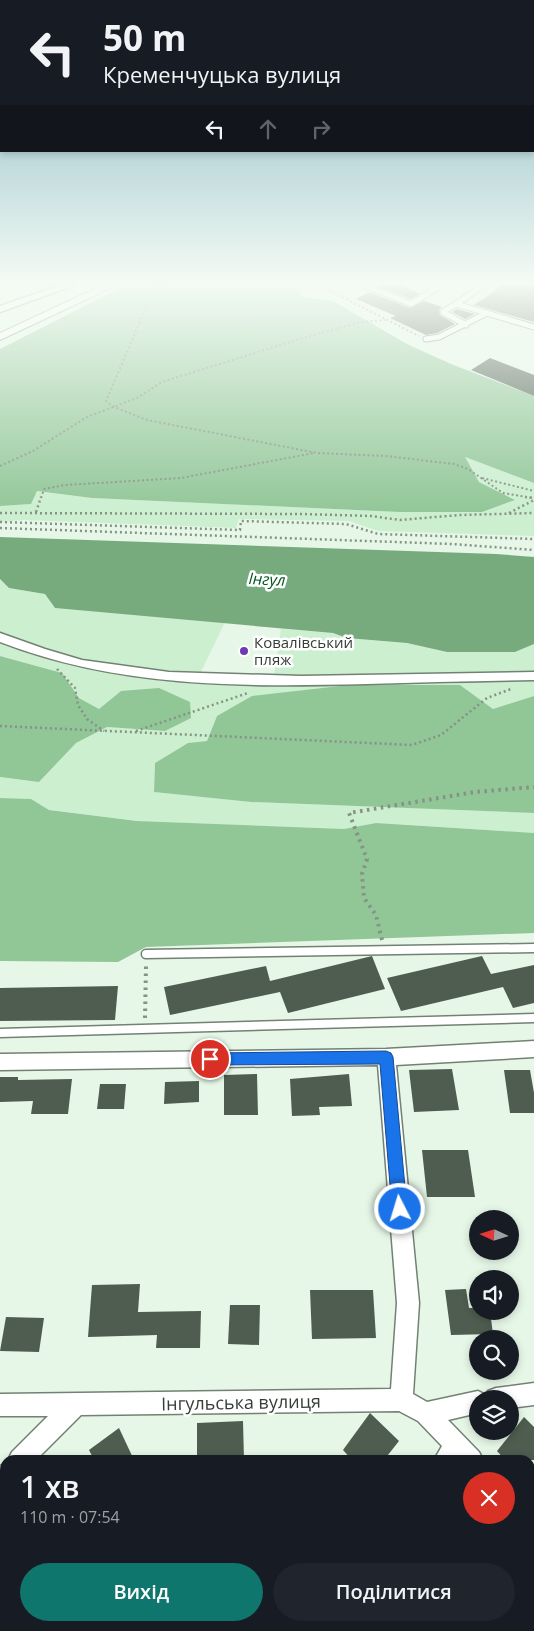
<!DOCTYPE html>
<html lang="uk">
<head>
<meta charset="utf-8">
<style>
  :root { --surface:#171b24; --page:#20242c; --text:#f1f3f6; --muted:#9ea1a6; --accent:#0f766e }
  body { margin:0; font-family:"Open Sans",sans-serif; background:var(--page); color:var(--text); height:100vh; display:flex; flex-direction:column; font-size:19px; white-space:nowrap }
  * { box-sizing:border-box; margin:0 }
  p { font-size:16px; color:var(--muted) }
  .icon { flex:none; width:28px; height:28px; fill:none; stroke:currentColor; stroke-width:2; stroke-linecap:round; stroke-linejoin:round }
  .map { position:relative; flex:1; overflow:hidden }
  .panel { position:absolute; left:0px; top:1455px; width:535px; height:176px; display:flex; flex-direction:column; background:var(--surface); border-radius:15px 15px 0 0; box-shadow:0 2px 8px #0003 }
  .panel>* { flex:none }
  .hud { position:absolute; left:0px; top:0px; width:535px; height:152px; box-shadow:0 2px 8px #0003; background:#171b24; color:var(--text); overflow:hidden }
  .needle { width:32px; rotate:274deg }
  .fabs { position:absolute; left:469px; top:1210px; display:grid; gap:10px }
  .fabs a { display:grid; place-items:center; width:50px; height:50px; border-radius:50%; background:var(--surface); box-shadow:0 2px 8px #0003; font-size:25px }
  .pin { position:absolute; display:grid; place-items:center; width:42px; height:42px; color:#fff; margin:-21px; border:2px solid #fff; border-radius:50%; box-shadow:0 1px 5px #0007 }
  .me { position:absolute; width:55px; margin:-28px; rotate:355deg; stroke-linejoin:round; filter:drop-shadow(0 0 4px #0008) }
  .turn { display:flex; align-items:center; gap:18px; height:105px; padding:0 20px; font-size:22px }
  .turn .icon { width:65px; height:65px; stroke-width:2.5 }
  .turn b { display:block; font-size:35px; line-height:42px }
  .lanes { display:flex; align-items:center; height:48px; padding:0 20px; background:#0003; justify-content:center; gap:25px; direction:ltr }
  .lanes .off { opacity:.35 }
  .round { display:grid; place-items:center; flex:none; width:52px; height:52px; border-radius:26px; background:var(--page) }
  .summary { display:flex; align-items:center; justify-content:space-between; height:85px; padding:0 20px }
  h1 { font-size:30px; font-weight:600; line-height:38px }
  .action { display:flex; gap:10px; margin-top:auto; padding:10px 20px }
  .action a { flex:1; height:58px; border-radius:30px; background:var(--accent); color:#fff; font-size:20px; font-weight:600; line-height:58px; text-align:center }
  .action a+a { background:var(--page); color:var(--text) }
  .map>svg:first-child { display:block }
</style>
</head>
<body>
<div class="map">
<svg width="534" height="1631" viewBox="0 0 534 1631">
  <rect width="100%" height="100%" fill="#e6f7e7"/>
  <g fill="#ccefd0">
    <polygon points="464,457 534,483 534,536 378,531 349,521 239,519 236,528 24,520 0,522 0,506 30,504 37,491 92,498 400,512 482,512 515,500 479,482"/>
    <polygon points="0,579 9,588 45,594 55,608 225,622 201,672 274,675 281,629 333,633 347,638 407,643 447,652 515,652 534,644 534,696 493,709 460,685 349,685 217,716 207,741 188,743 155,763 154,792 251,802 534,813 534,833 376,823 344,829 137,821 49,810 31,799 0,798 0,777 39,782 76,743 107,727 165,731 121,691 99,709 79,698 62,673 0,656"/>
  </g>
  <g fill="#91c697">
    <polygon points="126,285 295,285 302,297 333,301 407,344 451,364 534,396 534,483 465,457 479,482 515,500 482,512 400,512 92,498 37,491 31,504 0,506 0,349"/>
    <polygon points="0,656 62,673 79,698 99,709 121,691 159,688 190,702 191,718 165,731 107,727 76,743 39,782 0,777"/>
    <polygon points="349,685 460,685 493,709 534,696 534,813 251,802 154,792 155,763 188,743 207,741 217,716 252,696"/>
    <polygon points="0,798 31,799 49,810 137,821 344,829 376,823 534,833 534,933 146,947 118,962 0,961"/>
  </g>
  <polygon fill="#77ab7e" points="0,537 496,554 534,557 534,644 515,652 447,652 407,643 347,638 333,633 55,608 45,594 9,588 0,579"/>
  <g fill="#4e5d50">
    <polygon points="382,285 402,285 420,294 411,299 379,287"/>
    <polygon points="503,285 534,285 534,322 474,305"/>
    <polygon points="369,292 410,308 424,301 442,307 439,310 440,315 455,324 437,333 426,335 390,318 396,316 356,299"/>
    <polygon points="457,309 471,313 475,314 465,319 452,312"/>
    <polygon points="490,358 534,375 534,396 471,370"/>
    <polygon points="372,956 385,989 288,1013 280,992 170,1015 164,987 266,966 270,981"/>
    <polygon points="482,956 491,974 534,965 534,1003 513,1008 503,987 401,1011 387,978"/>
    <polygon points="118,986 115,1020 0,1021 0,988"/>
    <polygon points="452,1069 459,1110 414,1112 409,1070"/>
    <polygon points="504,1070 530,1070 534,1093 534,1113 510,1113"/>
    <polygon points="257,1074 258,1115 224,1115 224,1075"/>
    <polygon points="349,1074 352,1106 319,1107 320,1115 292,1116 290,1079"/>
    <polygon points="0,1077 18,1077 18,1080 72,1079 68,1114 31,1114 33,1101 0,1102"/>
    <polygon points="199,1081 199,1102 164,1104 165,1082"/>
    <polygon points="100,1084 126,1084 124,1109 97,1109"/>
    <polygon points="422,1150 468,1150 475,1197 427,1197"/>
    <polygon points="140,1284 138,1312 201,1311 200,1348 156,1348 157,1335 88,1337 92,1285"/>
    <polygon points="466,1289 469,1308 478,1308 478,1311 490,1311 493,1334 451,1335 445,1290"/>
    <polygon points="310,1290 373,1290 376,1338 312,1339"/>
    <polygon points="230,1305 260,1305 259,1345 228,1344"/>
    <polygon points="6,1317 44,1318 39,1352 0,1351"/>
    <polygon points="370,1413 399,1441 384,1460 352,1460 343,1450"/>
    <polygon points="524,1417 534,1427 534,1460 505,1460 497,1451"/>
    <polygon points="243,1421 244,1460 197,1459 197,1423"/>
    <polygon points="119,1428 134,1460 94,1460 89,1450"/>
  </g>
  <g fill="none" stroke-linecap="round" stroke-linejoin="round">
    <defs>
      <g id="service-far1">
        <polyline points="364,285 411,304 442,285"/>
        <polyline points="484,285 456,304 534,327"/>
        <polyline points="456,304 443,312 466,325"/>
        <polyline points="426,339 439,337 487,313"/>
      </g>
      <g id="service">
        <polyline points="146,954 534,948"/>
        <polyline points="0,1033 534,1018"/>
      </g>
      <g id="minor">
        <polygon points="61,285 75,285 0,312 0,306"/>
        <path d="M 0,633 L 45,649 L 82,660 L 169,672 L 301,676 L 534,672 L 534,680 C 478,681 423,682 367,684 C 241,687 119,688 0,642 Z"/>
        <polygon points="534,1041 534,1057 396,1065 419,1303 413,1394 427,1402 478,1391 486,1395 488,1391 496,1388 534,1383 534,1405 510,1408 510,1399 478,1399 478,1413 448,1420 479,1452 483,1460 434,1460 442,1446 418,1421 399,1411 81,1415 36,1460 8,1460 12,1452 48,1416 0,1416 0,1394 391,1389 397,1303 378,1065 0,1070 0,1054 386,1049"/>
        <polygon points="5,1464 5,1491 0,1493 0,1466"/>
        <polygon points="530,1515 534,1517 534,1544 530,1542"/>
        <polygon points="313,1626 339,1626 338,1631 311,1631"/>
      </g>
      <polygon id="tertiary" points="103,285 117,285 0,340 0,333"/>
    </defs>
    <use href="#service-far1" stroke="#728173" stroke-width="7"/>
    <use href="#service" stroke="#728173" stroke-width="11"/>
    <use href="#minor" stroke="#728173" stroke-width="3"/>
    <use href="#tertiary" stroke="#728173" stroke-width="2"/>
    <g stroke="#869287" stroke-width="2" stroke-dasharray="2 2.5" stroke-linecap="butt">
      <polyline points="163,285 153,291 106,401 114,407 147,420 317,453 386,456 454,464 468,469 503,493 533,498"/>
      <polyline points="318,285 419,336"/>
      <polyline points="0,466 33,451 87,417 137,398 162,382 303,338 361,322 385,320"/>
      <polyline points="482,478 534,491"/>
      <polyline points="41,498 44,489 65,485 181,478 314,453"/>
    </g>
    <g stroke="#869287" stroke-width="2.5" stroke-dasharray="2 3" stroke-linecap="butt">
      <polyline points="525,497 534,498"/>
      <polyline points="36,512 41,497"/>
      <polyline points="0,513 302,514 371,516 400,520 460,515 534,513"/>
      <polyline points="509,513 534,500"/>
      <polyline points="0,522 240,530 241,521 346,524 378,534 534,539"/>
      <polyline points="0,528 452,544 534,550"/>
      <polyline points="57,669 75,688 78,705 87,719 104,731"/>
      <polyline points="0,726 412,745 441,735 487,698 511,689"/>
      <polyline points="136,731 248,693"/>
    </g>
    <g stroke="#869287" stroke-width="4" stroke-dasharray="2.5 4.5" stroke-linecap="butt">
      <polyline points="382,940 376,915 364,898 362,874 367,859 349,813 475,792 534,787"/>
      <polyline points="145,1018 146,965"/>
    </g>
    <use href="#service-far1" stroke="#fff" stroke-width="5"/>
    <use href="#service" stroke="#fff" stroke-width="8"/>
    <use href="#minor" fill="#fff" fill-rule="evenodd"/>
    <use href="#tertiary" fill="#fff" fill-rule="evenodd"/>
  </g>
  <linearGradient id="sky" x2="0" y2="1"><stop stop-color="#7bb0be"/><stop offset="0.55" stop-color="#f4fbf4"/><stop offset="1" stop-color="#f4fbf4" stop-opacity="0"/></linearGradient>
  <rect width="534" height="514" fill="url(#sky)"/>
  <polygon fill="#1a73e8" stroke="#114b97" points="386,1051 391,1053 393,1057 407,1209 405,1214 400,1216 394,1214 392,1209 380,1064 210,1065 205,1063 203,1059 205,1055 210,1053"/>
  <circle fill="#6c3bb3" stroke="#fff" stroke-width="2" cx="244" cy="651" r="5"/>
  <g text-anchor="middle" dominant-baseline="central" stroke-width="5" stroke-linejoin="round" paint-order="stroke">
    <g font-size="15" fill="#363d36" stroke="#fff" text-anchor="start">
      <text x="254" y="642">Ковалівський<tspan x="254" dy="17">пляж</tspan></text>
    </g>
    <g font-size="16" font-style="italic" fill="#00581f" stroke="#fff">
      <text transform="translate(267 579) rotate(3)">Інгул</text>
    </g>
    <g font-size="18" fill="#363d36" stroke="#fff">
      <text transform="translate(241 1402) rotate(-1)">Інгульська вулиця</text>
    </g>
  </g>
</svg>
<div class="fabs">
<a><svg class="needle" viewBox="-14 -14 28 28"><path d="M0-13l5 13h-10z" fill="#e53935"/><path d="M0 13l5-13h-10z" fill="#9ea1a6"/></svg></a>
<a><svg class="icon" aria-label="sound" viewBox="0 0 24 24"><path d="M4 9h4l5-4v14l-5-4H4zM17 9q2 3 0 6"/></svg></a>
<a><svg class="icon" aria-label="search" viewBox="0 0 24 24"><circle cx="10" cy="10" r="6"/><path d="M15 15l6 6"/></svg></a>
<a><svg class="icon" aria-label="layers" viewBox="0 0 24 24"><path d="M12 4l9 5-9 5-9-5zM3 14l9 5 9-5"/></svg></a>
</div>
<div class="pin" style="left:210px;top:1059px;background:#d93025"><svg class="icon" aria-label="arrive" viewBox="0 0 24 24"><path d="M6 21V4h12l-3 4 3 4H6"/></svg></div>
<svg class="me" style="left:400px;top:1209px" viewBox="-20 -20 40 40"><circle r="17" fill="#1a73e8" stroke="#fff" stroke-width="3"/><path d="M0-11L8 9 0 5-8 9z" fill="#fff"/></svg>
<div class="hud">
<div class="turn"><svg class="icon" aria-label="left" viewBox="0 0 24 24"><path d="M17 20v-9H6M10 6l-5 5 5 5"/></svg><div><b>50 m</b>Кременчуцька вулиця</div></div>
<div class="lanes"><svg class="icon" aria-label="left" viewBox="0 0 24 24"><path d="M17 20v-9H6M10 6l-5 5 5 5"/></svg><svg class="icon off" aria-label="ahead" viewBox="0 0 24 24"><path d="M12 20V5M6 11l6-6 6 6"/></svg><svg class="icon off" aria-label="right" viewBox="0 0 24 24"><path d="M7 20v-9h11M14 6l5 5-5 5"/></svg></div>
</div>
<section class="panel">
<div class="summary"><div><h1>1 хв</h1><p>110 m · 07:54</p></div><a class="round" style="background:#d93025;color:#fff"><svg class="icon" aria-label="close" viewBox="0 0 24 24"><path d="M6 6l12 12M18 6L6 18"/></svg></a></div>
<div class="action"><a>Вихід</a><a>Поділитися</a></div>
</section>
</div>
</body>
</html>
